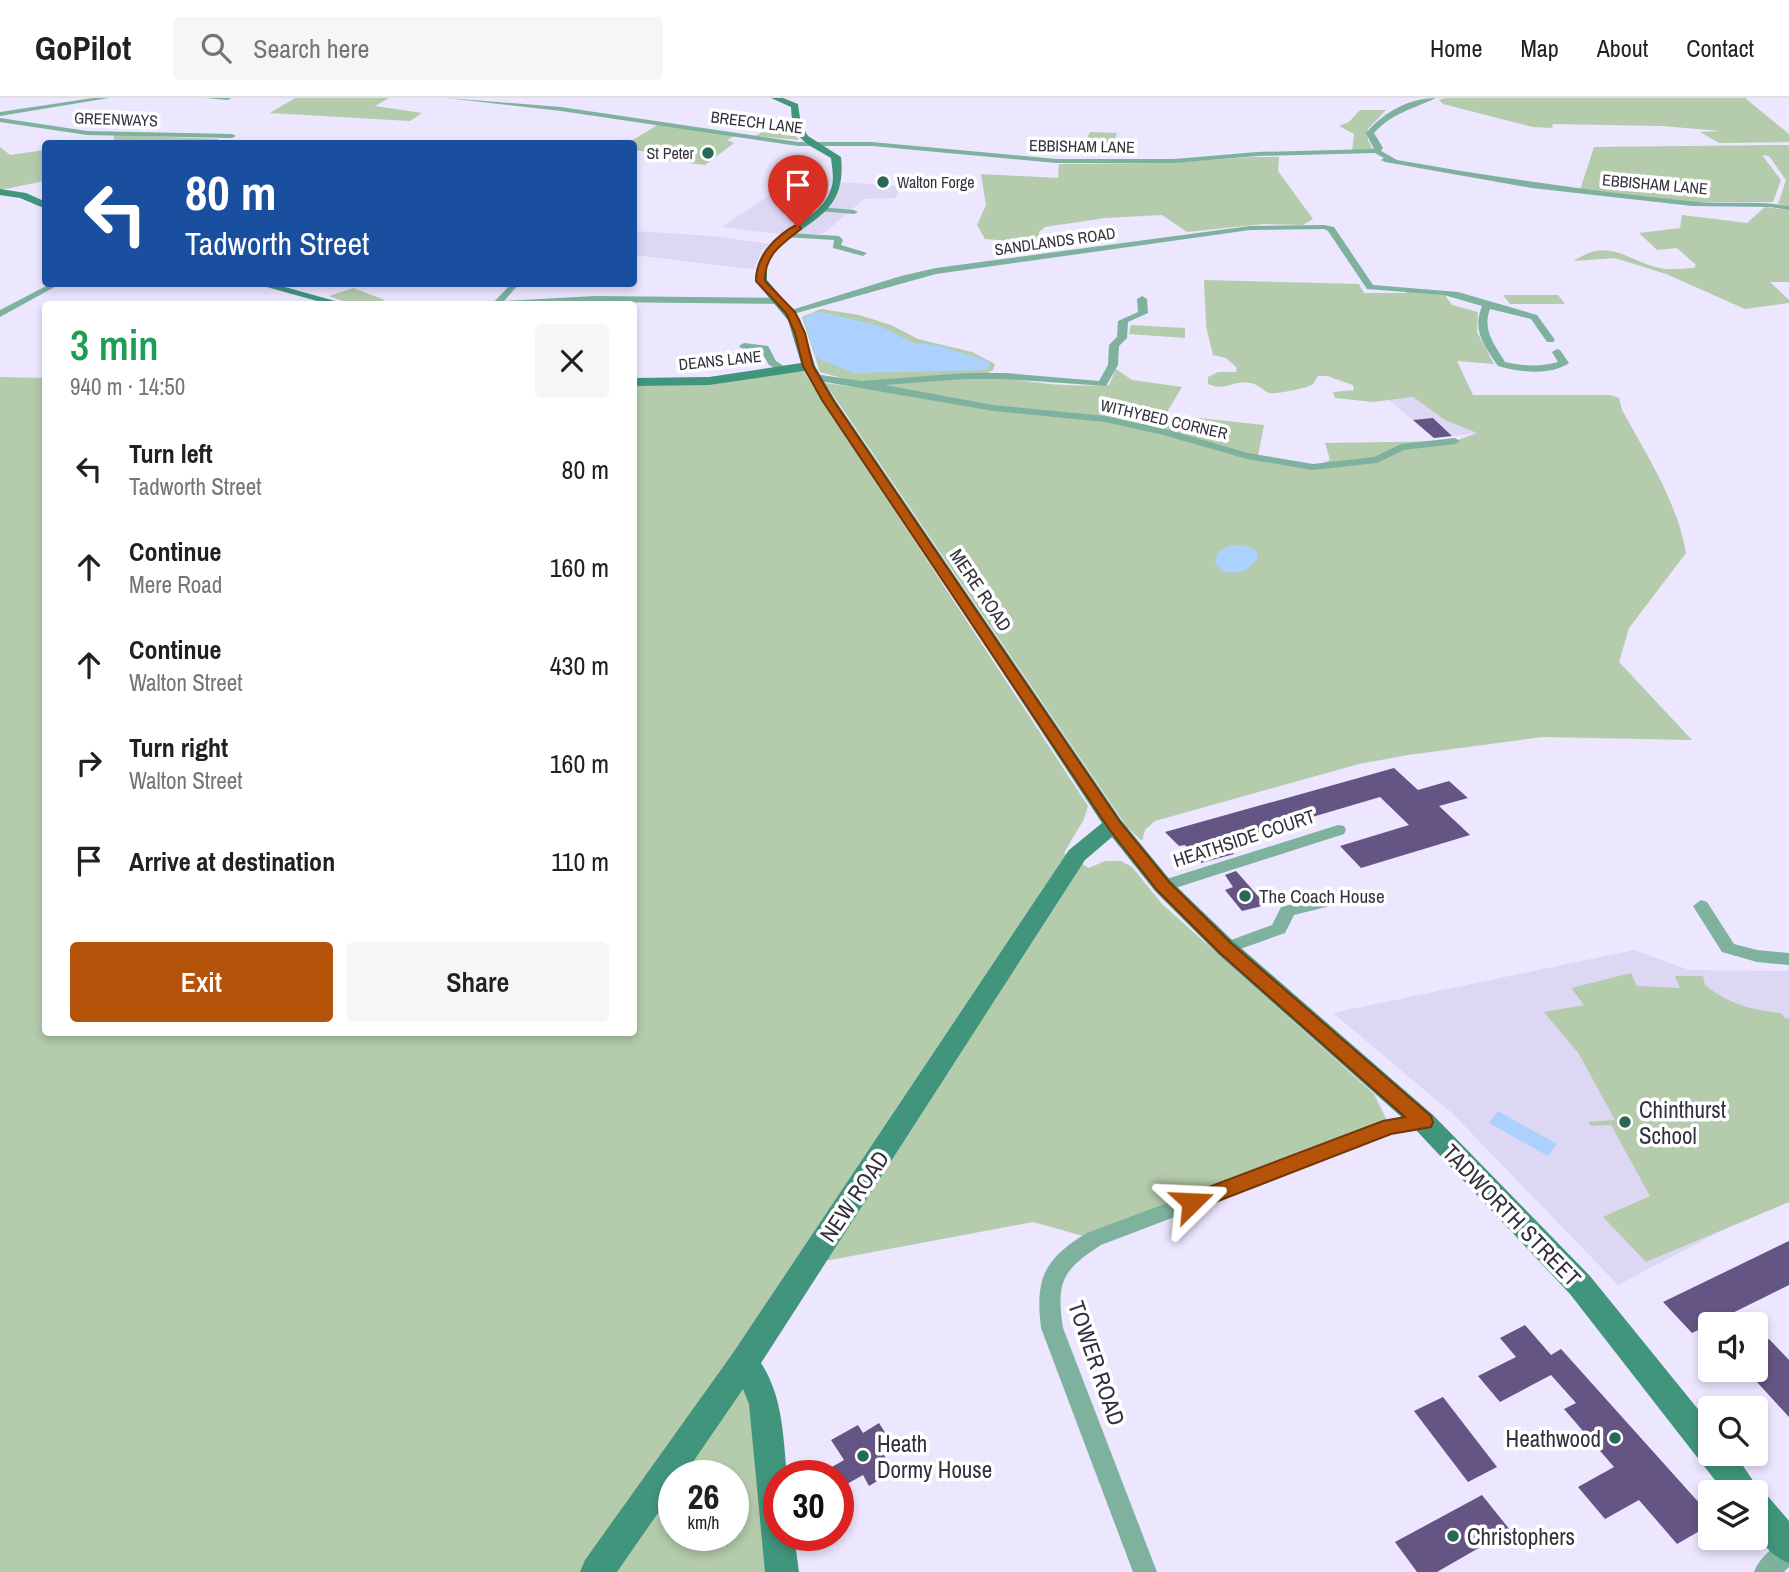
<!DOCTYPE html>
<html lang="en">
<head>
<meta charset="utf-8">
<style>
  :root { --surface:#fff; --page:#f6f6f6; --text:#202124; --muted:#757577; --line:#e0e0e0; --accent:#b45309 }
  body { margin:0; font-family:"Archivo Narrow",sans-serif; background:var(--page); color:var(--text); height:100vh; display:flex; flex-direction:column; font-size:26px; white-space:nowrap }
  * { box-sizing:border-box; margin:0 }
  p { font-size:23px; color:var(--muted) }
  .icon { flex:none; width:38px; height:38px; fill:none; stroke:currentColor; stroke-width:2; stroke-linecap:round; stroke-linejoin:round }
  .map { position:relative; flex:1; overflow:hidden }
  .details { position:absolute; left:42px; top:203px; width:595px; height:735px; display:flex; flex-direction:column; background:var(--surface); border-radius:7px; box-shadow:0 4px 10px #0003 }
  .details>* { flex:none }
  .banner { position:absolute; left:42px; top:42px; width:595px; height:147px; border-radius:7px; box-shadow:0 4px 10px #0003; background:#1a4fa0; color:#fff; overflow:hidden }
  .tools { position:absolute; left:1698px; top:1214px; display:grid; gap:14px }
  .tools a { display:grid; place-items:center; width:70px; height:70px; border-radius:7px; background:var(--surface); box-shadow:0 4px 10px #0003; font-size:35px }
  .speed { position:absolute; left:658px; top:1362px; display:flex; gap:14px; font-size:35px; font-weight:700; text-align:center }
  .speed>* { display:grid; place-content:center; width:91px; height:91px; border-radius:50%; background:var(--surface); box-shadow:0 4px 10px #0003; line-height:1 }
  .speed small { font-size:18px; font-weight:400 }
  .speed .limit { border:10px solid #d22; background:#fff; color:#111 }
  .pin { position:absolute; display:grid; place-items:center; width:60px; height:60px; color:#fff; margin:-72px -30px; border-radius:50% 50% 50% 0; rotate:-45deg; box-shadow:0 0 7px #0007 }
  .pin .icon { rotate:45deg }
  .me { position:absolute; width:77px; margin:-38px; rotate:69deg; stroke-linejoin:round; filter:drop-shadow(0 0 5px #0008) }
  .turn { display:flex; align-items:center; gap:24px; height:147px; padding:0 28px; font-size:32px }
  .turn .icon { width:91px; height:91px; stroke-width:2.5 }
  .turn b { display:block; font-size:49px; line-height:60px }
  .round { display:grid; place-items:center; flex:none; width:74px; height:74px; border-radius:7px; background:var(--page) }
  .headline { display:flex; align-items:center; justify-content:space-between; height:119px; padding:0 28px }
  h1 { font-size:42px; font-weight:600; line-height:52px; color:#1e9e55 }
  .action { display:flex; gap:14px; margin-top:auto; padding:14px 28px }
  .action a { flex:1; height:80px; border-radius:7px; background:var(--accent); color:#fff; font-size:28px; font-weight:600; line-height:80px; text-align:center }
  .action a+a { background:var(--page); color:var(--text) }
  ul { padding:0; list-style:none }
  li { display:flex; align-items:center; gap:21px; height:98px; padding:0 28px }
  li div { flex:1 }
  li b { display:block; font-size:26px }
  li em { font-style:normal }
  header { display:flex; align-items:center; gap:42px; box-sizing:border-box; height:98px; padding:0 35px; background:var(--surface); border-bottom:2px solid var(--line) }
  header strong { font-size:33px }
  nav { display:flex; gap:38px; margin-inline-start:auto; font-size:24px }
  .search { width:490px; height:63px; background:var(--page); display:flex; align-items:center; gap:18px; box-sizing:border-box; padding:0 24px; border-radius:7px; color:var(--muted); font-size:26px }
  .map>svg:first-child { display:block }
</style>
</head>
<body>
<header>
<strong>GoPilot</strong>
<div class="search"><svg class="icon" aria-label="search" viewBox="0 0 24 24"><circle cx="10" cy="10" r="6"/><path d="M15 15l6 6"/></svg>Search here</div>
<nav><a>Home</a><a>Map</a><a>About</a><a>Contact</a></nav>
</header>
<div class="map">
<svg width="1789" height="1474" viewBox="0 0 1789 1474">
  <rect width="100%" height="100%" fill="#ece6ff"/>
  <g fill="#ded7f4">
    <polygon points="837,84 902,88 895,100 864,101 823,136 787,137 722,129 775,93 836,93"/>
    <polygon points="634,133 712,138 769,146 762,153 754,171 741,170 634,157"/>
    <polygon points="1413,299 1446,322 1478,335 1434,340 1389,302"/>
    <polygon points="1634,852 1689,872 1789,873 1789,1104 1721,1133 1618,1187 1453,1016 1333,915"/>
  </g>
  <g fill="#b4cbac" fill-rule="evenodd">
    <polygon points="295,0 389,0 375,8 422,15 410,23 270,15"/>
    <polygon points="1445,0 1745,0 1789,36 1789,44 1719,45 1700,34 1721,33 1662,28 1553,26 1552,30 1533,29 1443,6 1439,2"/>
    <polygon points="1360,12 1386,12 1368,31 1368,42 1373,52 1352,53 1354,36 1339,28 1349,24"/>
    <polygon points="790,20 791,31 799,42 755,38"/>
    <polygon points="659,26 736,37 727,42 734,45 705,67 656,61 662,56 634,52 634,46 626,46"/>
    <polygon points="1090,34 1117,35 1108,58 1079,56"/>
    <polygon points="114,37 219,41 213,46 114,46"/>
    <polygon points="1789,47 1789,108 1778,106 1786,82 1769,58 1762,57 1781,82 1773,104 1690,104 1580,92 1594,49"/>
    <polygon points="0,49 10,57 45,52 45,83 0,92"/>
    <polygon points="1253,59 1279,59 1278,73 1313,121 1303,127 1264,126 1187,134 1162,117 1105,120 1045,129 1039,134 1039,145 985,141 977,127 986,107 981,76 1058,80 1059,66 1162,65"/>
    <path d="M 1765,109 L 1789,112 L 1789,184 L 1770,184 L 1789,202 L 1789,205 L 1745,211 L 1666,176 L 1615,160 L 1574,163 C 1612,137 1629,166 1665,171 C 1674,172 1684,170 1694,170 L 1696,167 L 1677,150 L 1657,152 L 1639,135 L 1680,130 L 1682,117 L 1747,125 Z"/>
    <path d="M 1204,182 L 1359,186 L 1364,195 L 1406,195 L 1405,192 L 1444,196 L 1452,207 L 1478,214 L 1477,234 L 1494,266 L 1457,263 L 1473,297 L 1610,297 L 1619,300 L 1622,312 C 1647,358 1677,403 1686,455 L 1629,530 L 1619,564 L 1692,642 L 1542,639 L 1408,657 L 1359,666 L 1155,723 L 1145,732 L 1142,743 L 1127,729 L 825,285 L 854,289 L 885,283 L 853,283 L 820,274 L 802,219 L 821,211 L 859,217 L 891,227 L 918,241 L 972,254 L 995,266 L 993,272 L 988,274 C 1021,286 1074,289 1109,287 L 1116,271 L 1132,282 L 1182,289 L 1167,314 L 1170,317 L 1264,327 L 1258,358 L 1313,369 L 1330,362 L 1325,345 L 1455,343 L 1477,335 L 1445,322 L 1413,299 L 1373,304 L 1335,300 L 1333,294 L 1354,292 L 1353,287 L 1327,278 L 1318,278 C 1317,280 1313,286 1312,287 C 1307,290 1272,297 1269,295 C 1262,292 1258,286 1250,285 C 1231,282 1226,294 1208,286 L 1208,279 L 1218,274 L 1236,274 L 1237,270 L 1226,260 L 1213,257 L 1206,228 Z"/>
    <path d="M 353,190 L 385,202 C 364,209 350,206 329,198 Z"/>
    <polygon points="1503,197 1558,197 1565,206 1510,206"/>
    <polygon points="1131,227 1185,230 1185,240 1129,236"/>
    <path d="M 803,273 L 1088,708 L 1084,721 L 1064,755 L 1089,770 L 1105,763 L 1121,763 L 1132,769 L 1162,806 L 1374,996 L 1390,1029 L 1094,1141 L 1033,1124 L 809,1166 L 744,1265 L 782,1474 L 0,1474 L 0,279 L 45,280 L 46,934 L 634,934 L 634,287 L 692,287 ZM 674,1377 L 733,1377 L 733,1437 L 674,1437 Z"/>
    <path d="M 1631,875 L 1637,888 L 1680,890 L 1675,878 L 1703,878 L 1705,887 C 1728,906 1752,912 1781,915 L 1785,920 L 1789,921 L 1789,1104 L 1646,1164 L 1603,1119 L 1650,1098 L 1611,1027 L 1591,1028 L 1588,1024 L 1615,1022 L 1579,956 L 1544,914 L 1584,907 L 1571,890 Z"/>
  </g>
  <g fill="#acd1fe">
    <polygon points="822,214 880,228 914,245 936,247 988,263 990,268 987,272 854,275 816,260 804,221 813,215"/>
    <path d="M 1230,447 L 1243,447 L 1256,452 L 1258,460 C 1247,474 1240,476 1223,474 L 1215,466 L 1218,454 Z"/>
    <polygon points="1498,1013 1557,1046 1548,1058 1489,1025"/>
  </g>
  <g fill="#655584">
    <polygon points="1433,320 1436,323 1452,338 1434,340 1413,322"/>
    <polygon points="1394,670 1418,692 1449,683 1468,700 1439,708 1470,737 1361,770 1340,748 1409,727 1380,699 1224,745 1234,756 1201,765 1185,747 1179,748 1165,734"/>
    <polygon points="1236,773 1266,807 1242,813 1225,792 1233,789 1225,777"/>
    <polygon points="1789,1143 1789,1187 1692,1235 1663,1204"/>
    <polygon points="1525,1227 1551,1257 1561,1251 1710,1417 1710,1427 1677,1446 1639,1402 1605,1421 1578,1389 1614,1369 1564,1311 1576,1305 1551,1277 1500,1304 1478,1278 1516,1259 1500,1240"/>
    <polygon points="1769,1241 1789,1262 1789,1319 1746,1272 1755,1272 1755,1248"/>
    <polygon points="1443,1299 1497,1369 1468,1384 1414,1313"/>
    <polygon points="879,1325 893,1347 882,1354 894,1373 869,1388 863,1377 838,1391 838,1377 818,1377 844,1362 831,1342 858,1327 863,1335"/>
    <polygon points="1482,1397 1510,1432 1437,1474 1417,1474 1395,1444"/>
  </g>
  <g fill="none" stroke-linecap="round" stroke-linejoin="round">
    <g fill="#7eb29f" fill-rule="evenodd">
      <polygon points="93,0 109,0 0,18 0,14"/>
      <polygon points="205,0 231,0 228,2"/>
      <path d="M 446,0 L 561,9 L 798,44 L 872,44 L 1056,61 L 1174,61 L 1257,54 L 1374,51 L 1366,35 C 1384,14 1409,0 1436,0 C 1413,11 1392,15 1374,35 L 1383,50 L 1381,53 L 1397,62 C 1494,79 1590,93 1688,103 C 1721,107 1755,102 1789,108 L 1789,112 L 1770,109 L 1692,108 L 1532,90 L 1385,64 L 1381,62 L 1384,60 L 1375,55 L 1257,58 L 1174,65 L 1056,65 L 872,48 L 798,48 L 561,13 Z"/>
      <polygon points="0,20 87,33 232,36 236,38 232,40 87,37 0,24"/>
      <polygon points="820,109 854,112 858,114 854,116 817,113"/>
      <path d="M 1324,127 L 1334,129 L 1373,187 L 1458,194 L 1537,217 L 1555,242 L 1553,244 L 1547,244 L 1531,221 L 1490,211 C 1482,232 1494,246 1505,264 C 1522,268 1541,269 1558,264 L 1552,254 L 1557,251 L 1560,252 L 1569,265 C 1550,278 1519,274 1498,268 C 1484,247 1472,233 1482,208 L 1444,197 L 1367,191 L 1328,133 L 1324,131 L 1250,132 L 936,176 L 793,216 L 785,214 L 901,178 L 936,170 L 1250,128 Z"/>
      <polygon points="787,135 839,138 843,142 841,147 867,155 863,158 833,150 834,142 784,139 784,135"/>
      <polygon points="50,186 60,186 0,219 0,212"/>
      <polygon points="511,186 519,186 504,203 596,198 780,200 785,203 780,206 596,204 492,206"/>
      <polygon points="1142,198 1147,201 1148,215 1128,224 1127,240 1119,248 1118,267 1106,288 1005,281 965,281 885,287 993,307 1105,318 1169,332 1248,355 1313,366 1374,359 1401,346 1455,340 1460,343 1455,346 1404,352 1377,365 1313,372 1247,361 1163,337 1105,324 993,313 814,282 809,279 814,276 862,283 965,275 1005,275 1099,283 1108,267 1109,247 1117,239 1118,223 1138,214 1137,201"/>
      <polygon points="744,245 768,248 776,263 788,271 783,274 769,267 761,253 741,250 739,248"/>
      <polygon points="1338,727 1344,728 1346,732 1344,736 1169,792 1163,793 1155,788 1157,784"/>
      <polygon points="1336,795 1342,797 1344,801 1342,805 1294,817 1285,835 1226,856 1220,854 1217,850 1220,846 1272,827 1281,809"/>
      <polygon points="1701,802 1707,804 1734,846 1757,852 1789,855 1789,867 1757,864 1722,854 1693,808"/>
      <path d="M 1424,1016 L 1431,1019 L 1434,1024 L 1431,1029 L 1392,1036 L 1101,1147 C 1062,1172 1056,1184 1063,1230 L 1157,1474 L 1133,1474 L 1041,1230 C 1035,1180 1044,1161 1087,1135 L 1383,1024 Z"/>
      <path d="M 1789,1440 L 1789,1469 L 1784,1474 L 1754,1474 C 1759,1460 1775,1446 1789,1440 Z"/>
    </g>
    <g fill="#40957c" fill-rule="evenodd">
      <path d="M 771,0 L 783,0 L 798,6 L 801,27 L 808,38 L 841,59 C 847,119 807,119 773,156 L 767,167 L 767,182 L 800,221 L 815,268 L 835,302 L 1121,722 L 1171,783 L 1234,844 L 1433,1017 L 1590,1178 L 1710,1326 L 1710,1356 L 1735,1356 L 1760,1393 L 1766,1396 L 1789,1423 L 1789,1465 C 1755,1451 1755,1426 1755,1395 L 1725,1395 L 1570,1196 L 1415,1031 L 1218,856 L 1155,793 L 1112,739 L 1085,762 L 761,1265 C 783,1299 783,1338 787,1377 L 779,1377 L 779,1437 L 794,1437 L 799,1474 L 765,1474 L 749,1306 L 743,1291 L 684,1377 L 674,1377 L 674,1392 L 617,1474 L 580,1474 L 585,1462 L 733,1255 L 1069,752 L 1102,725 L 804,273 L 709,287 L 634,288 L 634,280 L 709,279 L 801,265 L 788,222 L 755,183 C 757,127 821,131 832,88 C 834,79 832,69 831,60 C 806,45 792,42 791,9 Z"/>
      <polygon points="0,91 26,95 46,104 46,111 20,100 0,97"/>
      <polygon points="256,186 274,186 346,206 328,206"/>
    </g>
  </g>
  <path fill="#b45309" stroke="#753606" stroke-width="2" d="M 798,126 L 801,131 C 782,146 764,157 765,183 L 795,214 L 805,235 L 813,268 L 833,302 L 1120,724 L 1169,784 L 1232,846 L 1431,1018 L 1433,1024 L 1431,1029 L 1391,1036 L 1200,1110 L 1192,1112 L 1185,1110 L 1182,1104 L 1185,1098 L 1383,1023 L 1405,1019 L 1220,855 L 1157,792 L 1109,731 L 822,302 L 803,268 L 795,235 L 786,215 L 756,183 C 756,158 776,137 798,126 Z"/>
  <g fill="#296854" stroke="#fff" stroke-width="2.5">
    <circle cx="708" cy="55" r="7"/>
    <circle cx="883" cy="84" r="7"/>
    <circle cx="1245" cy="798" r="7"/>
    <circle cx="1625" cy="1024" r="7"/>
    <circle cx="1615" cy="1340" r="7"/>
    <circle cx="863" cy="1358" r="7"/>
    <circle cx="1453" cy="1438" r="7"/>
  </g>
  <g text-anchor="middle" dominant-baseline="central" stroke-width="7" stroke-linejoin="round" paint-order="stroke">
    <g font-size="16" fill="#34313d" stroke="#fff">
      <text transform="translate(116 21) rotate(2)">GREENWAYS</text>
      <text transform="translate(757 24) rotate(7)">BREECH LANE</text>
      <text transform="translate(1082 48) rotate(1)">EBBISHAM LANE</text>
      <text transform="translate(1655 86) rotate(5)">EBBISHAM LANE</text>
      <text transform="translate(1055 143) rotate(-8)">SANDLANDS ROAD</text>
      <text transform="translate(720 262) rotate(-6)">DEANS LANE</text>
      <text transform="translate(1164 321) rotate(13)">WITHYBED CORNER</text>
    </g>
    <g font-size="16" fill="#34313d" stroke="#fff" text-anchor="end">
      <text x="694" y="55">St Peter</text>
      <text x="897" y="84" text-anchor="start">Walton Forge</text>
    </g>
    <g font-size="19" fill="#34313d" stroke="#fff">
      <text transform="translate(981 492) rotate(56)">MERE ROAD</text>
      <text transform="translate(1244 740) rotate(-18)">HEATHSIDE COURT</text>
    </g>
    <g font-size="19" fill="#34313d" stroke="#fff" text-anchor="start">
      <text x="1259" y="798">The Coach House</text>
    </g>
    <g font-size="23" fill="#34313d" stroke="#fff" text-anchor="start">
      <text x="1639" y="1011">Chinthurst<tspan x="1639" dy="26">School</tspan></text>
      <text x="1601" y="1340" text-anchor="end">Heathwood</text>
      <text x="877" y="1345">Heath<tspan x="877" dy="26">Dormy House</tspan></text>
      <text x="1467" y="1438">Christophers</text>
    </g>
    <g font-size="23" fill="#34313d" stroke="#fff">
      <text transform="translate(854 1098) rotate(-56)">NEW ROAD</text>
      <text transform="translate(1512 1117) rotate(46)">TADWORTH STREET</text>
      <text transform="translate(1097 1265) rotate(71)">TOWER ROAD</text>
    </g>
  </g>
</svg>
<div class="tools">
<a><svg class="icon" aria-label="sound" viewBox="0 0 24 24"><path d="M4 9h4l5-4v14l-5-4H4zM17 9q2 3 0 6"/></svg></a>
<a><svg class="icon" aria-label="search" viewBox="0 0 24 24"><circle cx="10" cy="10" r="6"/><path d="M15 15l6 6"/></svg></a>
<a><svg class="icon" aria-label="layers" viewBox="0 0 24 24"><path d="M12 4l9 5-9 5-9-5zM3 14l9 5 9-5"/></svg></a>
</div>
<div class="speed"><div>26<small>km/h</small></div><div class="limit">30</div></div>
<div class="pin" style="left:798px;top:129px;background:#d93025"><svg class="icon" aria-label="arrive" viewBox="0 0 24 24"><path d="M6 21V4h12l-3 4 3 4H6"/></svg></div>
<svg class="me" style="left:1192px;top:1104px" viewBox="-20 -20 40 40"><path d="M0-17L14 15 0 8-14 15z" fill="#b45309" stroke="#fff" stroke-width="4"/></svg>
<div class="banner">
<div class="turn"><svg class="icon" aria-label="left" viewBox="0 0 24 24"><path d="M17 20v-9H6M10 6l-5 5 5 5"/></svg><div><b>80 m</b>Tadworth Street</div></div>
</div>
<section class="details">
<div class="headline"><div><h1>3 min</h1><p>940 m · 14:50</p></div><a class="round"><svg class="icon" aria-label="close" viewBox="0 0 24 24"><path d="M6 6l12 12M18 6L6 18"/></svg></a></div>
<ul>
<li><svg class="icon" aria-label="left" viewBox="0 0 24 24"><path d="M17 20v-9H6M10 6l-5 5 5 5"/></svg><div><b>Turn left</b><p>Tadworth Street</p></div><em>80 m</em></li>
<li><svg class="icon" aria-label="ahead" viewBox="0 0 24 24"><path d="M12 20V5M6 11l6-6 6 6"/></svg><div><b>Continue</b><p>Mere Road</p></div><em>160 m</em></li>
<li><svg class="icon" aria-label="ahead" viewBox="0 0 24 24"><path d="M12 20V5M6 11l6-6 6 6"/></svg><div><b>Continue</b><p>Walton Street</p></div><em>430 m</em></li>
<li><svg class="icon" aria-label="right" viewBox="0 0 24 24"><path d="M7 20v-9h11M14 6l5 5-5 5"/></svg><div><b>Turn right</b><p>Walton Street</p></div><em>160 m</em></li>
<li><svg class="icon" aria-label="arrive" viewBox="0 0 24 24"><path d="M6 21V4h12l-3 4 3 4H6"/></svg><div><b>Arrive at destination</b></div><em>110 m</em></li>
</ul>
<div class="action"><a>Exit</a><a>Share</a></div>
</section>
</div>
</body>
</html>
